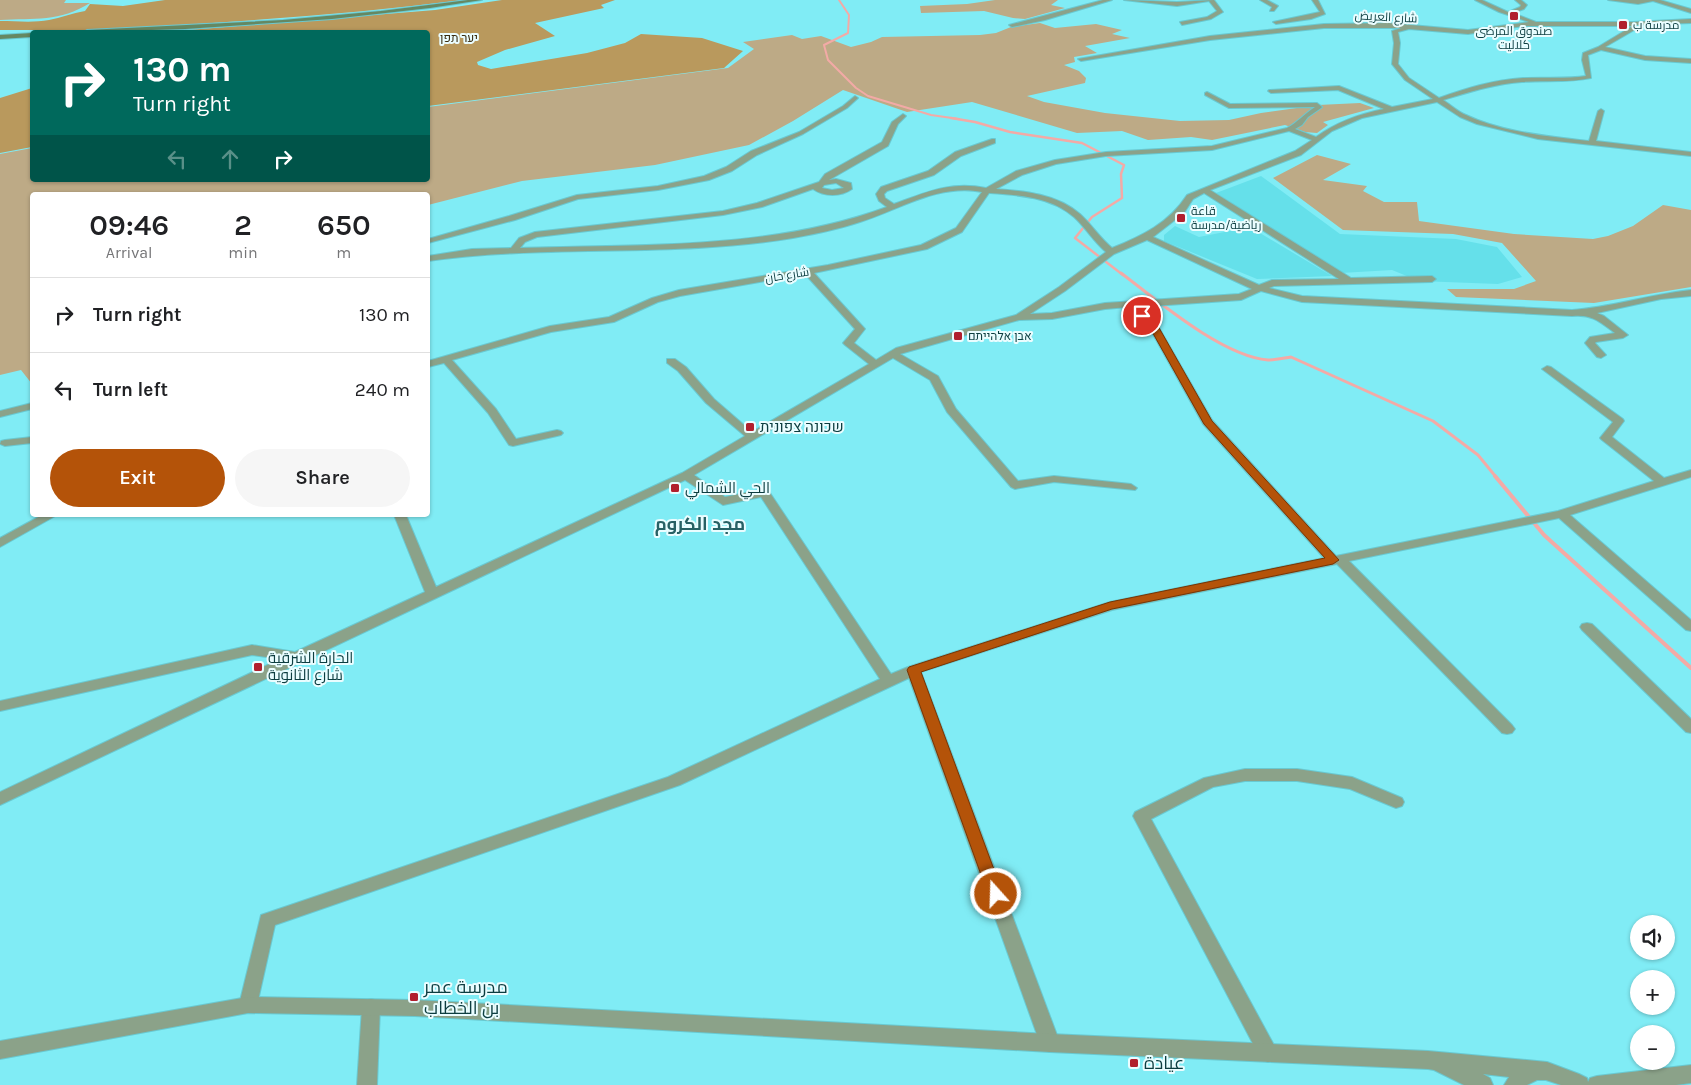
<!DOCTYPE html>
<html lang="en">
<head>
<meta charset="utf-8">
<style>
  :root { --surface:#fff; --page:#f6f6f6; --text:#202124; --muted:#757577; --line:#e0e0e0; --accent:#b45309 }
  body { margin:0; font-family:Karla,Cairo,Heebo,sans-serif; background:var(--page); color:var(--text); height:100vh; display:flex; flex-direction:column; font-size:19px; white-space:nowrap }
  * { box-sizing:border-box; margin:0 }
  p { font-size:16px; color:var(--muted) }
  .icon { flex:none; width:28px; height:28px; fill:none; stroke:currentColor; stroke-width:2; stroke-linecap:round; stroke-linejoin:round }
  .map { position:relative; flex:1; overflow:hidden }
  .sheet { position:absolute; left:30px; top:192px; width:400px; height:325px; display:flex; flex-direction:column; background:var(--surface); border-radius:5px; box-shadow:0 1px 4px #0004 }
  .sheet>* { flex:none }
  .guide { position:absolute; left:30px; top:30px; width:400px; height:152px; border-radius:5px; box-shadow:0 1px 4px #0004; background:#00695c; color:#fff; overflow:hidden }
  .fabs { position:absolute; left:1630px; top:915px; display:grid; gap:10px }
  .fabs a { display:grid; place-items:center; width:45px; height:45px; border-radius:50%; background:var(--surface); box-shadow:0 1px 4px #0004; font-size:25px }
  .pin { position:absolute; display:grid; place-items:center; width:42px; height:42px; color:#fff; margin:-21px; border:2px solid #fff; border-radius:50%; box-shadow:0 1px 5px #0007 }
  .me { position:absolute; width:55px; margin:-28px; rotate:340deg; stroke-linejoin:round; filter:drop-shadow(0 0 4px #0008) }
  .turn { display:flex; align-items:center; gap:18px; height:105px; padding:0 20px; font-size:22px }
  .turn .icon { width:65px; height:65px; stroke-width:2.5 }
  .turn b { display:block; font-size:35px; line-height:42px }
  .lanes { display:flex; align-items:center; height:48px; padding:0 20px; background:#0003; justify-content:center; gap:25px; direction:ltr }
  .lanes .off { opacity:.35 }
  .eta { display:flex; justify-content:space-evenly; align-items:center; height:85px; text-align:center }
  .eta b { font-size:30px; font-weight:600; line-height:35px }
  .cta { display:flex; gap:10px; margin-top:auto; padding:10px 20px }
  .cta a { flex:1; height:58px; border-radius:30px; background:var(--accent); color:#fff; font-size:20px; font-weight:600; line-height:58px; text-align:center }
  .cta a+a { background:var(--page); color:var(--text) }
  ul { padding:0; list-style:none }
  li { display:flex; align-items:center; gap:15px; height:75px; padding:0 20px; border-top:1px solid var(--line) }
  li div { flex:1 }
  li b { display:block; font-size:19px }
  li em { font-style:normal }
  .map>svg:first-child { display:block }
</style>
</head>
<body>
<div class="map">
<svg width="1691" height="1085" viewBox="0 0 1691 1085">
  <rect width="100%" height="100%" fill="#80ecf5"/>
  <g fill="#65e0ea">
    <polygon points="1261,176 1340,234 1456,239 1497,247 1522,277 1498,284 1419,281 1392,270 1341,273 1216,193"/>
    <polygon points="1175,226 1199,237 1250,227 1332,276 1257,279 1164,241 1164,235"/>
  </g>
  <g fill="#bdaa86">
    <path d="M 0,0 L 66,0 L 64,3 L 90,3 C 60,22 34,18 0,20 Z"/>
    <polygon points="995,0 1058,0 1051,5 1065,8 1025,19 1013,18 984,11 921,13 920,6 967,4"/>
    <polygon points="1040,23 1055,28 1096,24 1122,30 1112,34 1130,38 1085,46 1097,53 1074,57 1075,62 1064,65 1079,71 1086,78 1085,83 1027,96 1044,102 1105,113 1180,121 1229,120 1261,113 1318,105 1360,103 1374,108 1323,122 1328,125 1317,133 1305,132 1285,125 1212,140 1191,137 1148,140 1122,131 1077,133 972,102 907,112 843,90 793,121 749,145 655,165 522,181 428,205 428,195 32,195 32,384 21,370 0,375 0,154 32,148 32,180 428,180 428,107 728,68 754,49 743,42 792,35 802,39 821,36 851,47 871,42 882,37 980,35 996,33 1011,27"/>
    <polygon points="1317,155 1351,164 1323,180 1367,186 1363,191 1384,202 1417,202 1419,221 1514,234 1593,239 1608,236 1633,226 1663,205 1691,210 1691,287 1594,303 1456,297 1447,289 1514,289 1536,281 1502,243 1453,234 1343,230 1273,178"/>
  </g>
  <g fill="#b9995d">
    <path d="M 165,0 L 464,0 C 328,17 190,25 52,32 L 37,30 L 0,30 L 0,21 C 16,21 33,23 49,20 C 61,18 72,13 85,11 L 90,4 L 123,6 Z"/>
    <polygon points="502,0 615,0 601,5 604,8 535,23 555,36 505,50 477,62 478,65 491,69 587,53 625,43 641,34 702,38 743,51 724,68 428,106 428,32 164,32 435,10"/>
    <polygon points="32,88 32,147 0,153 0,98"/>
  </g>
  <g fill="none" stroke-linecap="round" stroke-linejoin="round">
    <polyline stroke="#f3aaa6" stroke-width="2" points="839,0 849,15 848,33 824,45 828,60 856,88 868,96 931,115 959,119"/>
    <polyline stroke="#f3aaa6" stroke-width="2.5" points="951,118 975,122 1010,132 1082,143 1124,165 1121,174 1122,198 1092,217 1075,238 1123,275"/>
    <path stroke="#f3aaa6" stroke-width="3" d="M 1121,273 C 1158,301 1222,356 1268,360 C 1275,360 1284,358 1291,357 L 1433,421 L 1478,455 L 1496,477"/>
    <polyline stroke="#f3aaa6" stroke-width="4" points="1495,476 1544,535 1691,668"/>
    <defs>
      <g id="minor">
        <polygon points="1103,0 1112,0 1045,20 1012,27 1009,25"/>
        <polygon points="1124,0 1177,2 1214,0 1223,12 1211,19 1182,25 1180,22 1207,17 1217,11 1209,1 1177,6"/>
        <polygon points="1260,0 1267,0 1278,6 1274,11 1270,11 1272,7"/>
        <polygon points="1312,0 1318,0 1325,14 1311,19 1276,24 1273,22 1320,12"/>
        <path d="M 1475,0 L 1482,0 L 1508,12 L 1520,7 L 1521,5 L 1515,0 L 1521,0 L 1527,5 L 1524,9 L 1513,13 L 1536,22 L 1633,22 L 1691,19 L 1691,23 L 1636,25 L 1636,29 L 1605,47 L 1645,56 L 1691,59 L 1691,63 L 1645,60 L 1601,50 L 1588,55 L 1591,78 C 1568,83 1545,80 1522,82 C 1494,84 1470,92 1443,100 C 1451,105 1458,112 1466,115 C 1504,133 1549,136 1589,141 L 1598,111 L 1601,109 L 1604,111 L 1596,141 L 1691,152 L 1691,156 L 1538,139 L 1477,124 L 1460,117 L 1437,102 L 1362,118 L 1332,131 L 1301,155 L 1210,190 L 1351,278 L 1432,276 L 1436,279 L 1432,282 L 1274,286 L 1269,288 L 1302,296 L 1572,310 C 1612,307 1651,294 1691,290 L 1691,296 L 1661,299 L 1597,313 L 1604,316 L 1628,335 L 1623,338 L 1596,342 L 1595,343 L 1606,355 L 1601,358 L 1597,357 L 1585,343 L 1590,337 L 1615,333 C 1599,321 1592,314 1572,316 L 1302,302 L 1261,291 L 1241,300 L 1138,307 L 1158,326 L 1212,420 L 1336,556 L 1558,511 L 1654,481 L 1602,440 L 1600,438 L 1613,422 L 1542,369 L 1547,366 L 1551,367 L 1623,419 L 1624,421 L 1612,437 L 1664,478 L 1691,470 L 1691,477 L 1570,515 L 1691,620 L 1691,631 L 1686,630 L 1559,518 L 1349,561 L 1512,725 L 1515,729 L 1512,733 L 1507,734 L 1502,733 L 1337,564 L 1112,610 L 921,672 L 1060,1043 L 1057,1049 L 1050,1052 L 1043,1049 L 1040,1043 L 909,678 L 680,785 L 275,925 L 257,1005 L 255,1011 L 248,1013 L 241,1011 L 239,1005 L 261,915 L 668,777 L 880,679 L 761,497 L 723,505 L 685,480 L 0,805 L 0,792 L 280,659 L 252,655 L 0,711 L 0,701 L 252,645 L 295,652 L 425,592 L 394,515 L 406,515 L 436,587 L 682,473 L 745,436 L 706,403 L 678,371 L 667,363 L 667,359 L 675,359 L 686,367 L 714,399 L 752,432 L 869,364 L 845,345 L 843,343 L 855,329 L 805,274 L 680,296 L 658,302 L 614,322 L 551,332 L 452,360 L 496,409 L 516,439 L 557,430 L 561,431 L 563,433 L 561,435 L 557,436 L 513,446 L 509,445 L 488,413 L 444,363 L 428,367 L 428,361 L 550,326 L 609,317 L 652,298 L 679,290 L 828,265 L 921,245 L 956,228 L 982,192 C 939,183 899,210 860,222 C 839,229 815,234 793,238 C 673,258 549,244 428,261 L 428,256 L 472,249 L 511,248 L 519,238 L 535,232 L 723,211 L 757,203 L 819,182 L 825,174 L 882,142 L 892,122 L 903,114 L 906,116 L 898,124 L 888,146 L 829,180 L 836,179 L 851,183 L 852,189 C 841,197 824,197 813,189 L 762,207 L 723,215 L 537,237 L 525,242 L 520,248 C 643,244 770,250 887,207 L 879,201 L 876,194 L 881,187 L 928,171 L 955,152 L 992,139 L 995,139 L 995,143 L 961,156 L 934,175 L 887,191 L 884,194 L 885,198 L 894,204 C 927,192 950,181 986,188 L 1016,171 L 1055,160 L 1106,152 L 1212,146 L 1287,128 C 1298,122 1304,114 1315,107 L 1229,108 L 1205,95 L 1205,93 L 1207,92 L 1230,104 L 1317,103 L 1322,107 L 1321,108 L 1308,117 L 1302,125 L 1295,129 L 1316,137 C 1337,122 1359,114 1384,109 L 1338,90 L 1271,93 L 1268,91 L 1269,90 L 1339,86 L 1392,107 L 1433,99 L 1405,80 L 1392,64 L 1394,43 L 1392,31 L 1401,28 L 1324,28 L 1210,40 L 1081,61 L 1078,59 L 1210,36 L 1324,24 L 1388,23 L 1468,30 L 1529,22 L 1499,12 ZM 1524,26 L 1631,26 L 1631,27 L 1598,47 L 1583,53 L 1582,60 L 1586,76 C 1565,79 1544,77 1523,78 C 1493,80 1467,88 1439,98 L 1409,78 L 1398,64 L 1400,43 L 1398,32 L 1409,29 L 1468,34 ZM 1289,131 L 1312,140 L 1295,151 L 1187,195 C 1169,223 1142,236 1112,248 C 1100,238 1092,225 1080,214 C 1057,194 1025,191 996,189 L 1022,175 L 1056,164 L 1106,156 L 1212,150 ZM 836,183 L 844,188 L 832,190 L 822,188 L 824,185 ZM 989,193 C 1019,195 1051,197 1074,217 C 1086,228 1094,242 1106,252 L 1059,287 L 1016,315 L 896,348 L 876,360 L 854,343 L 865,329 L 814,273 L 927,249 L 962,232 ZM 1204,193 L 1339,279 L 1272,280 L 1259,285 L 1153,237 L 1184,213 L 1193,199 ZM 1147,240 L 1252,289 L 1239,294 L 1105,303 L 1052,313 L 1030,314 L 1065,291 L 1114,254 ZM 1128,307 L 1149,327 L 1203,424 L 1324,558 L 1110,602 L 908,667 L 891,674 L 768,490 L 764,489 L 725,497 L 694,475 L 893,358 L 930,380 L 947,412 L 1011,487 L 1015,489 L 1054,482 L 1135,490 L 1137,488 L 1131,484 L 1054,476 L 1018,481 L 956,409 L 938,376 L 900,354 L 1019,320 L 1052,319 L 1105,309 Z"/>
        <polygon points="1608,0 1660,0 1691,9 1691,13 1653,1 1638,4"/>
        <polygon points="855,96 858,98 847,108 803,134 757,155 732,171 709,180 658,190 578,199 515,220 428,243 428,239 509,216 577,195 658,186 704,176 726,167 751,151 799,132 843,106"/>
        <polygon points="32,403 32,409 0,417 0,411"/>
        <polygon points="32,437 32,443 5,446 0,444 1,441 5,440"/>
        <polygon points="42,515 57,515 0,547 0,538"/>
        <polygon points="1587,623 1592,624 1691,719 1691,733 1686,732 1582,630 1580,627 1582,624"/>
        <polygon points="1245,769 1297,769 1352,777 1402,798 1404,802 1402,806 1396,808 1350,789 1297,781 1245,781 1213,787 1151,819 1275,1047 1278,1053 1275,1059 1268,1062 1261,1059 1133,816 1135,812 1204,778"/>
        <polygon points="371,999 378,1001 380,1007 377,1085 357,1085 362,1007 364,1001"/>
      </g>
      <polygon id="tertiary" points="248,997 415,1000 1050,1034 1428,1051 1547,1062 1579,1074 1587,1078 1588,1082 1590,1078 1597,1076 1691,1065 1691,1083 1676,1085 1561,1085 1546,1080 1537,1080 1527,1085 1504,1085 1509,1077 1483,1074 1490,1078 1493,1085 1464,1085 1434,1070 1428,1069 1050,1052 415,1016 248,1013 0,1059 0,1041"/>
      <g id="secondary">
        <polygon points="468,0 482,0 430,8 332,19 185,29 84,32 87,30 283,20 381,11"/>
        <polygon points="32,33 32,37 0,39 0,35"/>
      </g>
    </defs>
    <use href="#minor" stroke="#69c9d1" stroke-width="2"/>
    <use href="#tertiary" stroke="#69c9d1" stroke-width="2"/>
    <use href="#secondary" stroke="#69c9d1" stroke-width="2"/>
    <use href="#minor" fill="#8ba289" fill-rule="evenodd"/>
    <use href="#tertiary" fill="#8ba289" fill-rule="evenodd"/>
    <use href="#secondary" fill="#658862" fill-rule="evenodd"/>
  </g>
  <polygon fill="#b45309" stroke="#753606" points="1142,313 1158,326 1212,421 1339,560 1333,564 1112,609 921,672 1003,894 1001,898 996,900 990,898 988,894 907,670 909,667 1110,602 1325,558 1204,424 1150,328 1138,316"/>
  <g fill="#b11f2d" stroke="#eafdff" stroke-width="2">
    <rect x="1509" y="11" width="10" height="10" rx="2.5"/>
    <rect x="1618" y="20" width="10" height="10" rx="2.5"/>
    <rect x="1176" y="213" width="10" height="10" rx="2.5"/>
    <rect x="953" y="331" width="10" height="10" rx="2.5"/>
    <rect x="745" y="422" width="10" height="10" rx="2.5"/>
    <rect x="670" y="483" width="10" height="10" rx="2.5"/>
    <rect x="253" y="662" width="10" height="10" rx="2.5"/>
    <rect x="409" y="992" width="10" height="10" rx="2.5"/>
    <rect x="1129" y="1058" width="10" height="10" rx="2.5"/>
  </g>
  <g text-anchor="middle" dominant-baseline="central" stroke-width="4" stroke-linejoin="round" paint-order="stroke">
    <g font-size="12" fill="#0c3d40" stroke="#eafdff">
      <text transform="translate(1386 17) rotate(3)">شارع العريض</text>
      <text transform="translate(787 275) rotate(-9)">شارع خان</text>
    </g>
    <g font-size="12" fill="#0c3d40" stroke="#eafdff" text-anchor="start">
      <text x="1633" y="25">مدرسة ب</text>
      <text x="1514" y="31" text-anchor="middle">صندوق المرضى<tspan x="1514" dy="14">كلاليت</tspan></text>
      <text x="1191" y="211">قاعة<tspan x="1191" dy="14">رياضية/مدرسة</tspan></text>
      <text x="968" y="336">אבן אלהייתם</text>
    </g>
    <g font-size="12" fill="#392b0f" stroke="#eafdff">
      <text x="459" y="38">יער תפן</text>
    </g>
    <g font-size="15" fill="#0c3d40" stroke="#eafdff" text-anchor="start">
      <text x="760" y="427">שכונה צפונית</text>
      <text x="685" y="488">الحي الشمالي</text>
      <text x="268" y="658">الحارة الشرقية<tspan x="268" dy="17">شارع الثانوية</tspan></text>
    </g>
    <g font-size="18" font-weight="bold" fill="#276165" stroke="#eafdff">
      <text x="700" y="524">مجد الكروم</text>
    </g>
    <g font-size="18" fill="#0c3d40" stroke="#eafdff" text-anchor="start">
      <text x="424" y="987">مدرسة عمر<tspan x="424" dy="21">بن الخطاب</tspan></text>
      <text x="1144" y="1063">عيادة</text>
    </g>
  </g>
</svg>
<div class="fabs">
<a><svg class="icon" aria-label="sound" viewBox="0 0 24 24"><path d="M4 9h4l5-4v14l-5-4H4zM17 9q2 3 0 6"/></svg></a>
<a>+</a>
<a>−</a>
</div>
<div class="pin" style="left:1142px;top:316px;background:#d93025"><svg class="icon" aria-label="arrive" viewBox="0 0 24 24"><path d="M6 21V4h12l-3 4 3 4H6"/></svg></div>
<svg class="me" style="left:996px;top:894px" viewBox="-20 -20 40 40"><circle r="17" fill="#b45309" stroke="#fff" stroke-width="3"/><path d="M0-11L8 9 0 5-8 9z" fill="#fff"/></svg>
<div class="guide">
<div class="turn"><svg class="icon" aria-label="right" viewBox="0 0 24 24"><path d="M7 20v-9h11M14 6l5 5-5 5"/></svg><div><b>130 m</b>Turn right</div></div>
<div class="lanes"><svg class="icon off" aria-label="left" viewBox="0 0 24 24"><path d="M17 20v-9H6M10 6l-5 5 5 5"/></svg><svg class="icon off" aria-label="ahead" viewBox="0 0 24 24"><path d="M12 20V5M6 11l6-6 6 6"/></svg><svg class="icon" aria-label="right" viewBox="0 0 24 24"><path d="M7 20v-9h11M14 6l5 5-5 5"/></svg></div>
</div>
<section class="sheet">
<div class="eta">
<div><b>09:46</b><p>Arrival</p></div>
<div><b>2</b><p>min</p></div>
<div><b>650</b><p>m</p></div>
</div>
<ul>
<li><svg class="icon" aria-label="right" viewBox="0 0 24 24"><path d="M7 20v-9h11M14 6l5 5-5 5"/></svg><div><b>Turn right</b></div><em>130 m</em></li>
<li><svg class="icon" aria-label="left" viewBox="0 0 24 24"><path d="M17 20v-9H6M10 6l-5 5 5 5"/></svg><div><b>Turn left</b></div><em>240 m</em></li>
</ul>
<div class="cta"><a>Exit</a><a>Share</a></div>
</section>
</div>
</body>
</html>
